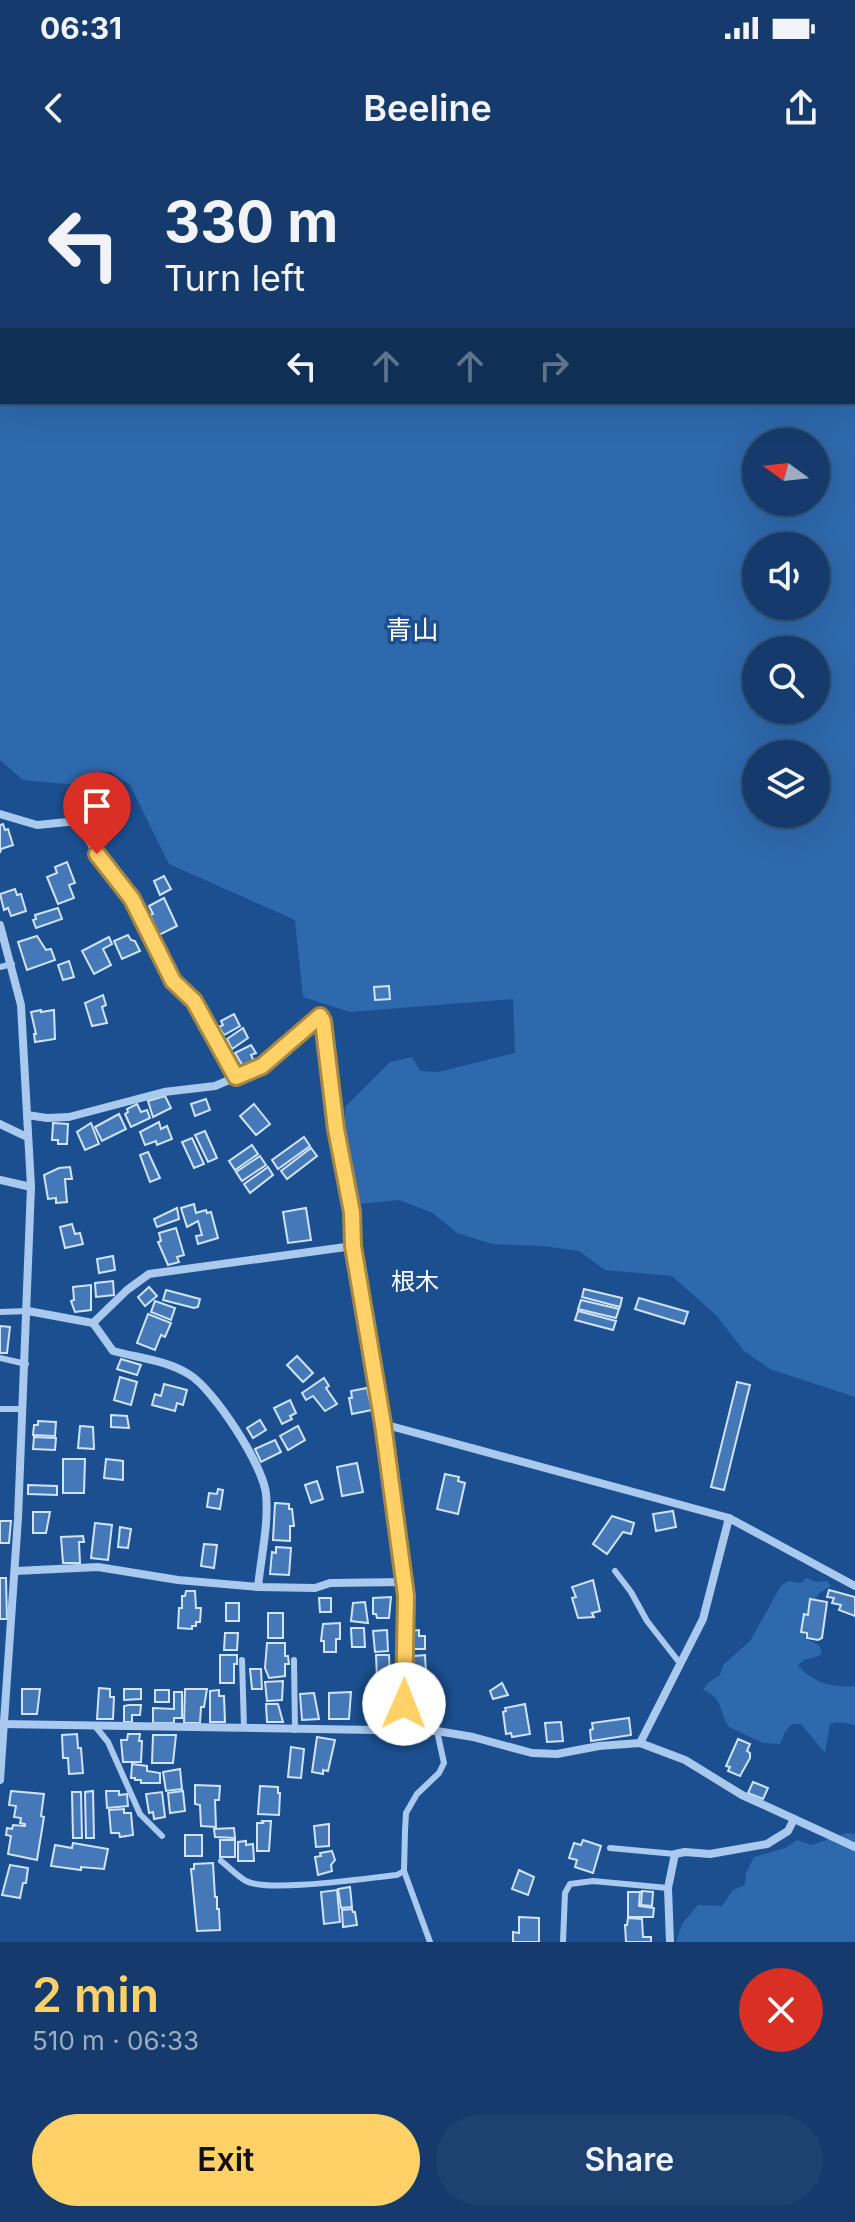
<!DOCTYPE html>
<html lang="en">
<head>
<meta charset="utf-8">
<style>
  :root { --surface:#143b6b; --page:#1d4271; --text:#f1f3f6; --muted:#9dadc1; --line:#33557e; --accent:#ffd166 }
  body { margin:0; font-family:Inter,"Noto Sans JP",sans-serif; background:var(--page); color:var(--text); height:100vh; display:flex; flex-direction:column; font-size:30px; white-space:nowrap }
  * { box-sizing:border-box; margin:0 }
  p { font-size:26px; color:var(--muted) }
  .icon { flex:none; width:44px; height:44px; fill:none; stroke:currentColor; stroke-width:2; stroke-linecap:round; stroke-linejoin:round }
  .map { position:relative; height:1782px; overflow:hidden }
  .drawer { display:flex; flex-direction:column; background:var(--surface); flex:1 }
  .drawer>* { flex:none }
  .hud { position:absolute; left:0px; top:0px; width:856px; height:244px; box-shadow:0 8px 32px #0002,0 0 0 2px var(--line); background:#143b6b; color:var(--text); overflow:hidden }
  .needle { width:52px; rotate:285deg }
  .controls { position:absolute; left:742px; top:268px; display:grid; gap:16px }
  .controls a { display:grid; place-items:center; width:88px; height:88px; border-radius:50%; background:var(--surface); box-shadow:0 8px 32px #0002,0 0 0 2px var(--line); font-size:40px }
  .pin { position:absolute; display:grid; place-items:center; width:68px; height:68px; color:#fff; margin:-82px -34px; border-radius:50% 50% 50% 0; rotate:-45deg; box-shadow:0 0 8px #0007 }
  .pin .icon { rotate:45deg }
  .me { position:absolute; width:88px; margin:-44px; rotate:1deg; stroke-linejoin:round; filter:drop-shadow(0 0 6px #0008) }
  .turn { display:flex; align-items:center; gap:28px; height:168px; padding:0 32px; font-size:36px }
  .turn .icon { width:104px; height:104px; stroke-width:2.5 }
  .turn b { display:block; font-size:56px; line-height:68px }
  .lanes { display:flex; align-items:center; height:76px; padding:0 32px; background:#0003; justify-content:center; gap:40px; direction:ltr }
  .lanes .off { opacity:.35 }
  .round { display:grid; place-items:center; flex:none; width:84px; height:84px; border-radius:42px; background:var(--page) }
  .headline { display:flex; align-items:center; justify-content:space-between; height:136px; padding:0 32px }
  h1 { font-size:48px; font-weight:600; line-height:60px; color:var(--accent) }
  .button { display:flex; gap:16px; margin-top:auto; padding:16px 32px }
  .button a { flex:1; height:92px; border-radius:48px; background:var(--accent); color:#111; font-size:32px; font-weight:600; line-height:92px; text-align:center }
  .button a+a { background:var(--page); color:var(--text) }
  .status { display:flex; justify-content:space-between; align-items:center; height:56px; padding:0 40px; background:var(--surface); direction:ltr }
  .status svg { height:22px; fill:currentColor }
  header { display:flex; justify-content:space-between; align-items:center; height:104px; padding:0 32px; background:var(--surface); font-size:36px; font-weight:600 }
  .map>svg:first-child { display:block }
</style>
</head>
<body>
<div class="status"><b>06:31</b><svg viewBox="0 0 49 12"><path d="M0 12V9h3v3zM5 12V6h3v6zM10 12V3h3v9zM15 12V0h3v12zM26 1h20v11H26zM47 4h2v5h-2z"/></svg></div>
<header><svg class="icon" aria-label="back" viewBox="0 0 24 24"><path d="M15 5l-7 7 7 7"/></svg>Beeline<svg class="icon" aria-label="share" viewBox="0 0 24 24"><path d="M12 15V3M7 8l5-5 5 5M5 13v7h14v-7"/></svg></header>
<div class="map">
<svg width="855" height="1782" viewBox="0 0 855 1782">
  <rect width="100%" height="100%" fill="#1b4f8f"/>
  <g fill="#2e69ad" fill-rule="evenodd">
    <path d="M 87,0 L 855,0 L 855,1237 L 770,1209 L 744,1191 L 716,1155 L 672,1116 L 605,1110 L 579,1091 L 542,1086 L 492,1084 L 457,1073 L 433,1053 L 399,1040 L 359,1044 L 345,969 L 345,947 L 390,902 L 412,897 L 420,911 L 438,912 L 515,893 L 513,839 L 350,852 L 303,837 L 295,760 L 169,704 L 130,625 L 111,612 L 92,612 L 77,625 L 23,620 L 0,600 L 0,44 L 2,43 L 2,242 L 854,242 L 854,2 L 83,2 ZM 756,282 L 816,282 L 816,342 L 756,342 ZM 756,386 L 816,386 L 816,446 L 756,446 ZM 756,490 L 816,490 L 816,550 L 756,550 ZM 756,594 L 816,594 L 816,654 L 756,654 Z"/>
    <path d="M 806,1418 L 816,1422 L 827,1421 L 831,1426 L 818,1434 L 812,1447 L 802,1460 L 801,1467 L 806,1479 L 819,1485 L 822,1492 L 819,1496 L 804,1500 L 798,1505 C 812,1523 833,1528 855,1526 L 855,1565 L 838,1562 L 830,1564 L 825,1593 L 801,1564 L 792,1564 L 785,1572 L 780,1584 L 763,1583 L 729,1567 C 719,1552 723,1537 703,1530 L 708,1523 L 720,1515 L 723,1505 L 750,1481 L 781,1426 L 788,1421 L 801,1423 Z"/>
    <polygon points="847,1673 855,1674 855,1782 676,1782 682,1764 698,1745 722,1746 733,1730 745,1725 746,1713 754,1697 785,1688 797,1680 811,1685"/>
  </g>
  <g fill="#4478b7" stroke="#cfe3fa" stroke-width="2">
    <polygon points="92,617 108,617 108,642 104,642 104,652 96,652 96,658 82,658 83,650 79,650 80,634 84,634 84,624 92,624"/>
    <polygon points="3,664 5,670 8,669 13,685 1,689 0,693 0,665"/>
    <polygon points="67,702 75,723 69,725 74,738 58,744 47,717 57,713 55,707"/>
    <polygon points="164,716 171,729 160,735 154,721"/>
    <polygon points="15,729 17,735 21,734 26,751 11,756 8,748 4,750 0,734"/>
    <polygon points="164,738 177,766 159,775 150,755 153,754 149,746"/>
    <polygon points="58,748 62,759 36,768 33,760 36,759 35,755"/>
    <polygon points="128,775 131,780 135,781 140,791 122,799 114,781"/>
    <polygon points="37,776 46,790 51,789 55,800 27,810 18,782"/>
    <polygon points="109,777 112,784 103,789 111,805 94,814 82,791"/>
    <polygon points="69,801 74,817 63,820 58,805"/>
    <polygon points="389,826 390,839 375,840 374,827"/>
    <polygon points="103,835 106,845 102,847 107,863 92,866 85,843"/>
    <polygon points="41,850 41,852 54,850 55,879 35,882 34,874 36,874 31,852"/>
    <polygon points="234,854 240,866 224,875 219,867 223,865 221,861"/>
    <polygon points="243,868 248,878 232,889 227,879"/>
    <polygon points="251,885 256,893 251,895 255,903 243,906 235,893"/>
    <polygon points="165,936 171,948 153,957 148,941"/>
    <polygon points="206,939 210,950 195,956 191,944"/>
    <polygon points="137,944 141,952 147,950 150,958 131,967 125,954 128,952 127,949"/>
    <polygon points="254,944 270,964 256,975 240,956"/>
    <polygon points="119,954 126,969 102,981 95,967"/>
    <polygon points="159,962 161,969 167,966 172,979 157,985 156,981 145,985 140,972"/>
    <polygon points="53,963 68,964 67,984 58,984 58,980 52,980"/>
    <polygon points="91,963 99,984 85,990 77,972"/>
    <polygon points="205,971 217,998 208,1002 195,975"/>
    <polygon points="304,977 310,986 278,1009 272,1000"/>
    <polygon points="192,978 204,1004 194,1008 182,982"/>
    <polygon points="252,985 258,994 235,1010 229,1001"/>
    <polygon points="311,988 317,996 287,1019 281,1011"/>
    <polygon points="148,992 160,1018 150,1022 140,995"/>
    <polygon points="260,996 266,1005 242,1021 236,1012"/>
    <polygon points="70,1007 72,1019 65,1019 67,1042 56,1043 56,1038 48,1039 44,1015 59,1008"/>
    <polygon points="268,1007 273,1015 250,1033 244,1024"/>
    <polygon points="194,1044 196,1053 206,1050 207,1053 211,1052 218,1078 198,1084 196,1076 202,1075 198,1061 187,1067 181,1048"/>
    <polygon points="177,1048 179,1059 157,1067 154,1059"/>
    <polygon points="306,1048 311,1080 288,1083 283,1052"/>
    <polygon points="72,1064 75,1074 80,1073 83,1084 65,1088 60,1067"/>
    <polygon points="176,1068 184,1095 177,1097 179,1102 168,1105 158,1082 161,1081 159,1073"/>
    <polygon points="113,1096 115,1110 99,1113 97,1099"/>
    <polygon points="113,1121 114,1135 96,1137 95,1123"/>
    <polygon points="91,1125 91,1150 75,1152 71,1141 74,1140 73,1127"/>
    <polygon points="149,1127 157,1136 145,1146 138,1137"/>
    <polygon points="584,1129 622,1138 620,1147 582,1137"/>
    <polygon points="166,1130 200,1139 198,1147 194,1148 163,1140"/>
    <polygon points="639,1138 688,1152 684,1164 635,1149"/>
    <polygon points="581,1140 619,1149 616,1158 578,1149"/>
    <polygon points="155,1141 175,1148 171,1160 151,1152"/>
    <polygon points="578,1151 616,1161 613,1170 575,1160"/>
    <polygon points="148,1154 171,1163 165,1177 161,1175 155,1190 137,1183"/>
    <polygon points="0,1166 10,1167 7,1193 0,1193"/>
    <polygon points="297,1196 313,1213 303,1222 287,1205"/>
    <polygon points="121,1199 141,1205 137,1215 117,1209"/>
    <polygon points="120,1217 137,1222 131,1245 114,1240"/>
    <polygon points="324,1218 329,1226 326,1228 337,1244 325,1251 313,1236 306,1240 302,1233"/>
    <polygon points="737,1222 750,1225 724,1330 711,1327"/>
    <polygon points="164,1224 187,1230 183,1245 177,1243 175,1251 152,1245 155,1234 161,1236"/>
    <polygon points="367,1228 372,1250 352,1254 349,1238 352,1238 351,1231"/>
    <polygon points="290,1240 296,1253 290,1256 292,1259 282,1264 274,1248"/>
    <polygon points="111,1255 127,1256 129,1268 111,1267"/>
    <polygon points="260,1260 266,1270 253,1278 247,1268"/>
    <polygon points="38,1261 56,1262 55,1276 33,1275 34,1265 38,1265"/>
    <polygon points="80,1266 93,1267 94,1289 78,1288"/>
    <polygon points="298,1266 305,1280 288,1290 280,1276"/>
    <polygon points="34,1277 56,1278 55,1290 33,1289"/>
    <polygon points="275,1280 281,1292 261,1302 255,1289"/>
    <polygon points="63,1299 85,1299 84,1333 63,1333"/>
    <polygon points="106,1299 123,1301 123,1320 104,1318"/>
    <polygon points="357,1303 363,1332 342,1336 337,1307"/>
    <polygon points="445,1314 459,1317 458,1321 465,1323 458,1354 437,1349"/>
    <polygon points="317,1321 323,1339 311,1343 305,1325"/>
    <polygon points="28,1325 57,1326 57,1335 28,1334"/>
    <polygon points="218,1329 223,1330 220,1349 207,1347 209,1333 217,1334"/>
    <polygon points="275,1343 289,1344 289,1349 292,1349 294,1366 290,1366 290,1381 273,1380"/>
    <polygon points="673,1351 676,1367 656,1371 653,1354"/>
    <polygon points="33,1352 50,1352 46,1373 33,1373"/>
    <polygon points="612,1356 634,1363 631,1374 623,1372 607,1394 593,1384"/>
    <polygon points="0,1361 11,1361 9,1383 0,1383"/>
    <polygon points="95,1363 112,1365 108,1400 91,1398"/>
    <polygon points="120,1367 131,1369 128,1388 118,1387"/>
    <polygon points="83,1376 84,1382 79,1382 80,1403 63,1403 61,1377"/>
    <polygon points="204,1384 217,1385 214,1408 201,1406"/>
    <polygon points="276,1387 291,1388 289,1415 270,1414 272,1392 276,1393"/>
    <polygon points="0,1418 6,1418 7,1459 0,1459"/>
    <polygon points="593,1420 600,1451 592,1453 594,1457 578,1458 572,1438 576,1437 572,1427"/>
    <polygon points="829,1430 855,1437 855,1456 839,1450 841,1445 832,1443 834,1438 827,1437"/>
    <polygon points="186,1431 195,1431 196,1448 201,1448 200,1462 196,1462 196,1466 192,1466 192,1469 178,1468 179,1448 182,1448 182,1436 185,1436"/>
    <polygon points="391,1437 389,1458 377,1458 376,1454 373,1454 373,1438"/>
    <polygon points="319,1438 331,1438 331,1452 320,1452"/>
    <polygon points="810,1439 827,1442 822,1478 818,1480 807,1478 807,1473 801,1472 804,1454 808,1455"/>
    <polygon points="365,1442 368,1463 351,1461 353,1443"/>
    <rect x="226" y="1443" width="13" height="18"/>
    <rect x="268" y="1453" width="15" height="25"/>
    <polygon points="340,1463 340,1479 336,1479 336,1492 324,1492 324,1481 321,1481 323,1464"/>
    <polygon points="351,1468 364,1468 365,1487 352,1487"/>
    <polygon points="387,1470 388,1491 375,1492 373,1471"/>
    <polygon points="419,1470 419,1476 425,1476 425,1489 410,1489 410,1471"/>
    <polygon points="225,1473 238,1473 237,1490 224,1490"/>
    <polygon points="267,1483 285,1483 285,1496 288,1496 289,1504 285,1504 285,1516 269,1518 265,1508"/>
    <polygon points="220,1495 237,1495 237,1504 234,1504 234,1523 220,1523"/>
    <polygon points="376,1495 389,1495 390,1518 377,1519"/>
    <polygon points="425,1495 426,1513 411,1514 414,1496"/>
    <polygon points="250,1509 261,1509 262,1529 252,1529"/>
    <rect x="413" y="1520" width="12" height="17"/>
    <polygon points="283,1521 282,1540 267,1541 265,1522"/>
    <polygon points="377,1521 392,1521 391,1541 379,1542"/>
    <polygon points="502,1523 508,1535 493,1539 490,1531"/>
    <polygon points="99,1528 110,1529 110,1537 114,1537 113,1559 97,1559"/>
    <polygon points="22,1529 40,1529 37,1554 22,1554"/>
    <polygon points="124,1529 141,1529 141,1539 124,1540"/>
    <polygon points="185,1529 207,1529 204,1547 201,1547 200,1563 184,1563"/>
    <rect x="155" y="1530" width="14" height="12"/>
    <polygon points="219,1530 219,1536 224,1536 225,1562 210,1562 210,1531"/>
    <polygon points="174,1532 182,1532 182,1558 174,1558 174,1563 153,1563 153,1548 174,1549"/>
    <polygon points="351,1532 349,1559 329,1559 329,1533"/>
    <polygon points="314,1533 319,1559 302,1560 300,1534"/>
    <polygon points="426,1542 427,1556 413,1557 412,1543"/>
    <polygon points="266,1544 278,1544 283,1562 267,1562"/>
    <polygon points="525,1544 530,1574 512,1577 511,1573 506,1574 503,1552 506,1551 505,1548"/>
    <polygon points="129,1545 141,1545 140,1555 132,1555 132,1562 124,1562 124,1546"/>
    <polygon points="393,1545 393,1562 380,1562 380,1546"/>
    <polygon points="629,1558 631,1575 591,1581 590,1570 593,1569 592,1563"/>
    <polygon points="561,1562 563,1581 547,1582 545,1563"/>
    <polygon points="77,1574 78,1588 81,1588 83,1613 69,1614 68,1598 63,1598 62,1575"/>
    <polygon points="128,1574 140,1574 139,1581 142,1581 141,1602 123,1602 121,1580 127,1580"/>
    <polygon points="153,1575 176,1575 173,1603 152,1603"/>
    <polygon points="317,1577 335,1580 328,1611 323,1610 323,1614 312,1612"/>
    <polygon points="738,1579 750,1584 747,1591 750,1593 750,1598 740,1616 728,1611 730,1607 726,1606"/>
    <polygon points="291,1587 304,1589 301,1618 288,1617"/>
    <polygon points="132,1604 147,1606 147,1611 160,1613 160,1623 141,1623 141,1620 135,1620 135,1618 131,1618"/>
    <polygon points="180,1609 182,1629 166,1631 163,1612"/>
    <polygon points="753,1622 768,1628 763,1639 748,1633"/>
    <polygon points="195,1625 220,1626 219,1640 215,1640 216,1667 201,1666 200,1645 195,1644"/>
    <polygon points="260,1626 278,1627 278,1633 280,1633 279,1655 258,1654"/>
    <polygon points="11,1631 44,1634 41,1656 44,1657 37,1700 8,1694 11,1676 6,1675 7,1668 12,1669 13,1665 25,1666 25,1664 20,1663 21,1658 14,1657 16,1646 9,1645"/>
    <polygon points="93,1631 94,1678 86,1678 85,1632"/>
    <polygon points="106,1631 119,1631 119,1635 127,1634 128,1646 107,1648"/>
    <polygon points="183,1631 185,1651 170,1653 168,1633"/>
    <polygon points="72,1632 81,1632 82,1678 73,1678"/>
    <polygon points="162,1632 165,1657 154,1659 153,1652 149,1653 146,1634"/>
    <polygon points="124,1649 124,1653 131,1653 133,1675 120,1677 119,1673 111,1673 109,1650"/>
    <polygon points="262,1661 271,1661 269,1691 257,1691 257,1663 263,1663"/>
    <polygon points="329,1664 329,1686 316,1687 314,1666"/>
    <polygon points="234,1668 235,1678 215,1677 214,1669"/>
    <rect x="185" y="1675" width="17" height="21"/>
    <rect x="220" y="1680" width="15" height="17"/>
    <polygon points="583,1680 601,1686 593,1713 575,1707 577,1700 569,1698 574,1683 581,1685"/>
    <polygon points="246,1681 246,1685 253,1684 254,1701 238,1701 238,1682"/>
    <polygon points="73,1683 108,1689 104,1709 81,1707 81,1710 51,1706 55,1685 72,1688"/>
    <polygon points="332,1691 335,1700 331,1705 332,1711 318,1715 315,1697 321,1696 320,1693"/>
    <polygon points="213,1703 215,1737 217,1737 217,1749 219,1749 220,1770 197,1771 191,1709 194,1709 194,1704"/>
    <polygon points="10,1705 28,1708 26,1723 23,1723 20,1738 2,1735"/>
    <polygon points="519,1710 534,1717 528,1735 512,1729"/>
    <polygon points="350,1727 352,1747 341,1748 338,1729"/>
    <polygon points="337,1730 340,1762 324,1764 321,1732"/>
    <polygon points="642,1731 653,1732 652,1746 641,1745"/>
    <polygon points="628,1732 640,1732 639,1746 654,1748 653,1757 628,1757"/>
    <polygon points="352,1749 353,1752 355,1752 357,1765 343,1767 342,1750"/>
    <polygon points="519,1757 539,1758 539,1782 513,1782 513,1772 519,1773"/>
    <polygon points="628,1758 642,1759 643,1777 651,1777 651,1782 626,1782 625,1765 627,1765"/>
  </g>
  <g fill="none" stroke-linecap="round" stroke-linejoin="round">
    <g stroke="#a9c9ee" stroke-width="6">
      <polyline points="0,807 12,804"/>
      <polyline points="0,1152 28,1151"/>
      <polyline points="0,1198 26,1204"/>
      <polyline points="0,1249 23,1249"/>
      <polyline points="615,1411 631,1432 647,1461 679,1502"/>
      <polyline points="242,1500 244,1568"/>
      <polyline points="294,1500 295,1570"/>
      <polyline points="95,1566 108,1582 140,1654 162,1676"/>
      <polyline points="610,1688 675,1694"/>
      <path d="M 221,1701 C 229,1707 237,1716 246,1721 C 269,1733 366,1718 397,1715 L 404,1711"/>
      <polyline points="430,1782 404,1711 405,1671 406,1653 417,1634 439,1613 444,1603 437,1571"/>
      <polyline points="563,1782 565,1733 570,1724 593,1721 668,1728"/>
    </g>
    <g stroke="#a9c9ee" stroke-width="8">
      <polyline points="0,654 37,665 78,661 88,665 87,677 97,694 132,739 173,821 194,841 236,917"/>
      <polyline points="0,765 21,845 31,1027 18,1358 0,1620"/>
      <polyline points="27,955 47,958 69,957 164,932 215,926 262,906 308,864 320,856 323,861 336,969 352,1052 353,1086 383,1264 406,1436 403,1571"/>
      <polyline points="0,964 27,977"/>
      <polyline points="0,1020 31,1027"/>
      <polyline points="28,1151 93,1163 127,1130 149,1114 353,1086"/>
      <path d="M 93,1163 L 113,1191 C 138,1198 167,1200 190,1215 C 214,1230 263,1305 266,1334 C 269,1363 261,1397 258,1427"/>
      <polyline points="383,1264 729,1358 855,1426"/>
      <polyline points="15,1411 98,1407 178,1420 258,1427 315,1428 330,1423 404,1422"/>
      <polyline points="0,1564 437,1571 473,1577 532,1593 557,1594 599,1586 640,1583 685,1600 742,1635 855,1687"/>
      <polyline points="640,1583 703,1459 729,1358"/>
      <polyline points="670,1782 668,1728 675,1694 685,1692 710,1694 767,1684 788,1671 794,1659"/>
    </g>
  </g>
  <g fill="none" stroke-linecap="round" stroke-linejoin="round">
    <defs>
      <polyline id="route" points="97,694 132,739 173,821 194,841 236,917 262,906 320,856 323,861 336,969 352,1052 353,1086 383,1264 406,1436 404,1544"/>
    </defs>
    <use href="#route" stroke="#a68842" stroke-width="20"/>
    <use href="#route" stroke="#ffd166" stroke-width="14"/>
  </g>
  <g text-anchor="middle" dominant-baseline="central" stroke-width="7" stroke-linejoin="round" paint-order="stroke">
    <g font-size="24" fill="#fff" stroke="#1b4f8f">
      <text x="415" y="1121">根木</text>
    </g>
    <g font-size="26" fill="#fff" stroke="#1b4f8f">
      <text x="412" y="469">青山</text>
    </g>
  </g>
</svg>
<div class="controls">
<a><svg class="needle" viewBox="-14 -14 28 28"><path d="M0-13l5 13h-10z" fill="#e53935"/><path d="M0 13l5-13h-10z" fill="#9dadc1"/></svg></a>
<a><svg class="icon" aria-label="sound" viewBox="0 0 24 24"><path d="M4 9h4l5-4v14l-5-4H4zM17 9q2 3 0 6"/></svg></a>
<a><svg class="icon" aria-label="search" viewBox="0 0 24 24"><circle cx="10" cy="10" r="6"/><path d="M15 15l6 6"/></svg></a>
<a><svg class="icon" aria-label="layers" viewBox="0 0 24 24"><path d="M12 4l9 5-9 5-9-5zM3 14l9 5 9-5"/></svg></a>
</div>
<div class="pin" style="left:97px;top:694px;background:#d93025"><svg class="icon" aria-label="arrive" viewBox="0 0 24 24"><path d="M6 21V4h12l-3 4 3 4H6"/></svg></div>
<svg class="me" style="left:404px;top:1544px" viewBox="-20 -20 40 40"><circle r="19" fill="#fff"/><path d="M0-13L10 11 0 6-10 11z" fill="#ffd166"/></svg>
<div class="hud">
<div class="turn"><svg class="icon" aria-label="left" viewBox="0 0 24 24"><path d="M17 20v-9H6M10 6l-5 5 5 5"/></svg><div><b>330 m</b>Turn left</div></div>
<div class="lanes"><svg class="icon" aria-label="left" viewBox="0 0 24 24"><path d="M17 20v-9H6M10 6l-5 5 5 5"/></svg><svg class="icon off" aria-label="ahead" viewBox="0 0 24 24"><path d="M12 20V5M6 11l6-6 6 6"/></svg><svg class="icon off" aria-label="ahead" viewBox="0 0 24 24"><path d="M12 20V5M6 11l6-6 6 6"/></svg><svg class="icon off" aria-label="right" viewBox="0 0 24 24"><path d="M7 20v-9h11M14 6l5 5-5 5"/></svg></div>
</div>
</div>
<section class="drawer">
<div class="headline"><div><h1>2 min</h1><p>510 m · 06:33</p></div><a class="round" style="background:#d93025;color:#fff"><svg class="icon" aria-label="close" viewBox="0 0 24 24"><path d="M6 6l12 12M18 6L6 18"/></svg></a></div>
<div class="button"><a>Exit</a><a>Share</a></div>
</section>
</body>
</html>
